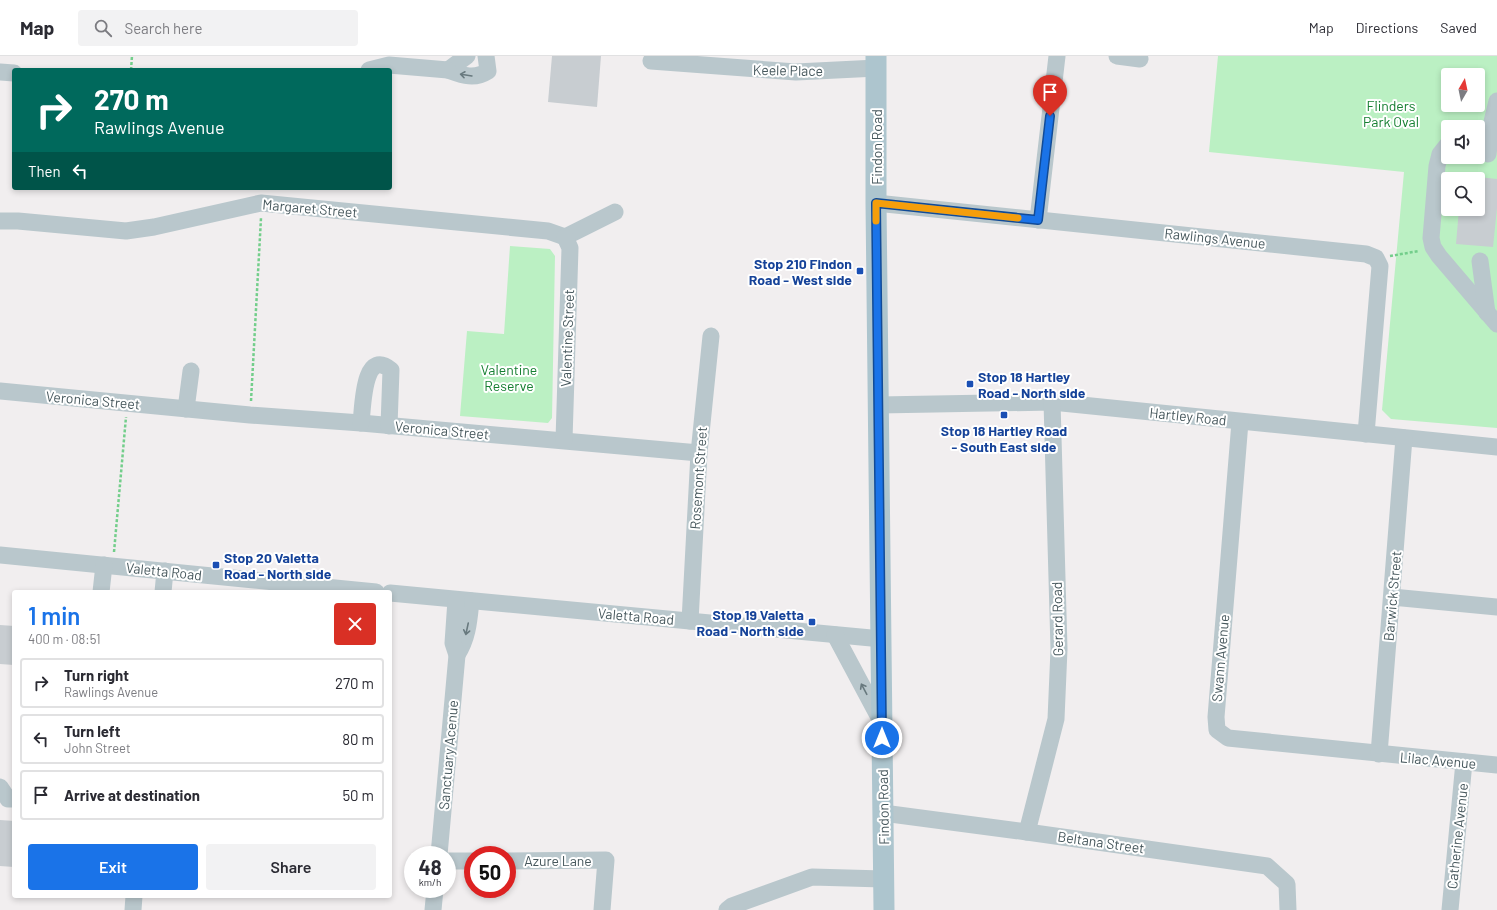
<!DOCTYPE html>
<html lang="en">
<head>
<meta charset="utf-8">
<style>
  :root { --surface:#fff; --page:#f2f2f3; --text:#2b2b33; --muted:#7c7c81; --line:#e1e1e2; --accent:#1a73e8 }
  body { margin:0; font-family:Barlow,sans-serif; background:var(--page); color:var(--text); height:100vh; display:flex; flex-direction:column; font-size:15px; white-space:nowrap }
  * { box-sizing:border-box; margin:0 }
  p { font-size:13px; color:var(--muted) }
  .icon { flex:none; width:22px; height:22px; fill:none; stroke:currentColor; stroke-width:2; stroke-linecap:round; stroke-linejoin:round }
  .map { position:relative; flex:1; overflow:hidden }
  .details { position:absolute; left:12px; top:534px; width:380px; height:308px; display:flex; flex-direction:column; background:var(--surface); border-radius:4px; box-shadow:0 2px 6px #0003 }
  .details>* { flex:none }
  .banner { position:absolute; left:12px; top:12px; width:380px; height:122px; border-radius:4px; box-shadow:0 2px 6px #0003; background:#00695c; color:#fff; overflow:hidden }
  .needle { width:26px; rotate:9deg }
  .controls { position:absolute; left:1441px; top:12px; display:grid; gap:8px }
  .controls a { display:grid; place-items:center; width:44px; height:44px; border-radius:4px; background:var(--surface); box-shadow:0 2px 6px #0003; font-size:20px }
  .speed { position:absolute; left:404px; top:790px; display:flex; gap:8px; font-size:20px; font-weight:700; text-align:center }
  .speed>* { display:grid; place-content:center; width:52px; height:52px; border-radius:50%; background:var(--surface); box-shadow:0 2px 6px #0003; line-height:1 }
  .speed small { font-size:10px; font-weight:400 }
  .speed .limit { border:6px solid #d22; background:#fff; color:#111 }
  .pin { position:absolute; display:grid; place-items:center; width:34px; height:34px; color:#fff; margin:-41px -17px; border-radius:50% 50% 50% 0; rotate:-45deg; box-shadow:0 0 4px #0007 }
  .pin .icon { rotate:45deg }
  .me { position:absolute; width:44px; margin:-22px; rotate:0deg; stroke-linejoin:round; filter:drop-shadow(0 0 3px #0008) }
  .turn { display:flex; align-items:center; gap:14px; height:84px; padding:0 16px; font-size:18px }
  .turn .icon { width:52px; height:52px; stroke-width:2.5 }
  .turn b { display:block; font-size:28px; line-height:34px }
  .then { display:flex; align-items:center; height:38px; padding:0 16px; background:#0003; gap:8px; font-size:15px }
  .round { display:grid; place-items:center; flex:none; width:42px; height:42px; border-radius:4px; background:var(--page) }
  .overview { display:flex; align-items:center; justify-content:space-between; height:68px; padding:0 16px }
  h1 { font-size:24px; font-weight:600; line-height:30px; color:var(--accent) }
  .primary-button { display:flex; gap:8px; margin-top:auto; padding:8px 16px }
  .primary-button a { flex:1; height:46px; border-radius:4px; background:var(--accent); color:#fff; font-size:16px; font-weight:600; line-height:46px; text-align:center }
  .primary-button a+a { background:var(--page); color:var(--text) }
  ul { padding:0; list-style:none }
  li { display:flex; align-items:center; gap:12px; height:50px; margin:0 8px 6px; padding:0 8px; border:2px solid var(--line); border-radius:4px }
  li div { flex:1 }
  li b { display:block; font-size:15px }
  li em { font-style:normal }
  header { display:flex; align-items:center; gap:24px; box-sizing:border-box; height:56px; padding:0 20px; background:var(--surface); border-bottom:1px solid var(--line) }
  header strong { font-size:19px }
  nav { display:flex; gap:22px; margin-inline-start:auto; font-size:14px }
  .search { width:280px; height:36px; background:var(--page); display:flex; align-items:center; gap:10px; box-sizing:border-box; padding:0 14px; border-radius:4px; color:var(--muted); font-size:15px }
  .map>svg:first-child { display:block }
</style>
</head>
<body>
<header>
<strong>Map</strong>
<div class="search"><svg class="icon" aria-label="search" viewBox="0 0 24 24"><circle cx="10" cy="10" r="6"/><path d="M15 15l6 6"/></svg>Search here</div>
<nav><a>Map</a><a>Directions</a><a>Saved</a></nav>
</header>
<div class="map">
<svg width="1497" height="854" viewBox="0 0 1497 854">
  <rect width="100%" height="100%" fill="#f1eeef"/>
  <g fill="#bbf0c3" fill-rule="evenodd">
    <path d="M 1218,0 L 1497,0 L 1497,372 L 1391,363 L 1382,354 L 1404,116 L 1209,96 ZM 1448,19 L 1478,19 L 1478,49 L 1448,49 ZM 1448,71 L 1478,71 L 1478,101 L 1448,101 ZM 1448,123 L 1478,123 L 1478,153 L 1448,153 Z"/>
    <polygon points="510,190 550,193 555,200 552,362 548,367 460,360 467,275 504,278"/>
  </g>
  <g fill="#c8cdd1">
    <polygon points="552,0 601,0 597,51 548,46"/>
    <polygon points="1478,121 1497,123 1497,152 1493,191 1456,188 1459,153 1478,153"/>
    <polygon points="0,569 14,570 14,609 0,608"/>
    <polygon points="0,764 14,765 14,811 0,810"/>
  </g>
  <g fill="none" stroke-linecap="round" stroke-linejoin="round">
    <g stroke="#73ce8b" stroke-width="2.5" stroke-dasharray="3 2" stroke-linecap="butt">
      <polyline points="131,14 132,0"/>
      <polyline points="1390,200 1419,195"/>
      <polyline points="251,345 261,162"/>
      <polyline points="114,496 126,361"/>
    </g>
    <g stroke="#b9c7cc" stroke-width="17">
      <path d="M 467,0 L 448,14 C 462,19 474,24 488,15 L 486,0"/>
      <polyline points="1117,0 1140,3"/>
      <polyline points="651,5 796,16 877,12"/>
      <polyline points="369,14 389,9 448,14"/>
      <polyline points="0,16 14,17"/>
      <polyline points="1448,88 1440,98 1437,110 1431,182 1433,191 1439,200 1497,268"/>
      <polyline points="1488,98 1492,66 1497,45"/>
      <polyline points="876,147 1366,198 1376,202 1380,210 1366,378"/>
      <polyline points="1038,164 1057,0"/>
      <polyline points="0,165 18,165 126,175 154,171 261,147 548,175 565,181 615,156"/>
      <polyline points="1480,205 1487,257"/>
      <polyline points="0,335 250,359 361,367 699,397"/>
      <polyline points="879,349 1052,346 1497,391"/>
      <polyline points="186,353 191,315"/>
      <polyline points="1240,366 1216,661 1217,674 1228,682 1497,709"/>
      <path d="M 361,367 C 363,351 363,291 391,314 L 389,370"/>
      <polyline points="564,384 570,192 565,181"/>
      <polyline points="0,499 376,536"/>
      <polyline points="101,536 104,509"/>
      <polyline points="163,536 165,515"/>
      <polyline points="390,537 882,583"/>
      <polyline points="1392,541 1497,551"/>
      <polyline points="690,565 699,397 711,280"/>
      <polyline points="835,579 882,667"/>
      <path d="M 457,599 C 468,582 469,564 471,545"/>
      <polyline points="1379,698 1404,382"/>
      <polyline points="0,731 8,743 14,743"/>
      <polyline points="883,757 1027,776 1267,810 1287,828 1288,854"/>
      <polyline points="1027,776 1056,663 1059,593 1052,346"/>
      <polyline points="439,799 457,599 453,587 456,544"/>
      <polyline points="447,805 473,805"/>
      <polyline points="507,805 606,804 602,854"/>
      <polyline points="133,854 134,840"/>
      <polyline points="433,854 435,833"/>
      <polyline points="727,854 732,850 812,821 883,823"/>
      <polyline points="1450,854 1464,706"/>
    </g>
    <polyline stroke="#adc5ce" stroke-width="21" points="876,0 876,147 884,854"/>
  </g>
  <defs><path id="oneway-shaft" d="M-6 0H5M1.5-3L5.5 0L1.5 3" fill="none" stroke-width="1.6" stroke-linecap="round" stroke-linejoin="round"/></defs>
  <g stroke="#68797e">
    <use href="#oneway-shaft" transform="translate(466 19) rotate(-171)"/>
    <use href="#oneway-shaft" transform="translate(467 573) rotate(102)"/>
    <use href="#oneway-shaft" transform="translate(864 633) rotate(-118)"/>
  </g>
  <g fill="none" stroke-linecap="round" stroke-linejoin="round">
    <defs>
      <polyline id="route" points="882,682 876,147 1038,164 1050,60"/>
    </defs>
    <use href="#route" stroke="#114b97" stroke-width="10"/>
    <use href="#route" stroke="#1a73e8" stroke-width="7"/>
    <polyline stroke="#f59e0b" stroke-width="7" points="876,165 876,147 1018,162"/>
  </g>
  <g fill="#1a4fb4" stroke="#fff" stroke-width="1.5">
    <rect x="856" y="211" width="8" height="8" rx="2"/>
    <rect x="966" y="324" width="8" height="8" rx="2"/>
    <rect x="1000" y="355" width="8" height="8" rx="2"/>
    <rect x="212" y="505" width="8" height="8" rx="2"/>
    <rect x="808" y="562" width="8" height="8" rx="2"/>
  </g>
  <g text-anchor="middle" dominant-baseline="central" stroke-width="4" stroke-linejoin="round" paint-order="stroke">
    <g font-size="14" fill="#46575c" stroke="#fff">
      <text transform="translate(788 14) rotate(1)">Keele Place</text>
      <text transform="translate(876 91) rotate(-90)">Findon Road</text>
      <text transform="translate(310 152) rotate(5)">Margaret Street</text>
      <text transform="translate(1215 182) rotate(6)">Rawlings Avenue</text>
      <text transform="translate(567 282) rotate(-88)">Valentine Street</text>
      <text transform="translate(93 344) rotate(5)">Veronica Street</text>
      <text transform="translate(1188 360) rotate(6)">Hartley Road</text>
      <text transform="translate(442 374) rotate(5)">Veronica Street</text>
      <text transform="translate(698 422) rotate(-86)">Rosemont Street</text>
      <text transform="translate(164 515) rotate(6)">Valetta Road</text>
      <text transform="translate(1392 540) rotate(-85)">Barwick Street</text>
      <text transform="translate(636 560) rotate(5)">Valetta Road</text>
      <text transform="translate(1057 563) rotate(-91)">Gerard Road</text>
      <text transform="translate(1220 602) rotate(-85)">Swann Avenue</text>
      <text transform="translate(448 699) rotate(-85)">Sanctuary Acenue</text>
      <text transform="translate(1438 704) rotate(5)">Lilac Avenue</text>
      <text transform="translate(883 751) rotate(-91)">Findon Road</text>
      <text transform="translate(1457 780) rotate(-84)">Catherine Avenue</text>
      <text transform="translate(1101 786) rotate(8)">Beltana Street</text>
      <text x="558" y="804">Azure Lane</text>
    </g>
    <g font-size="14" fill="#157f31" stroke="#fff">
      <text x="1391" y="49">Flinders<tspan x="1391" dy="16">Park Oval</tspan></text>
      <text x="509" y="313">Valentine<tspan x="509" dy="16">Reserve</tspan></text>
    </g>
    <g font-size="14" font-weight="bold" fill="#164399" stroke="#fff" text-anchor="end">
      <text x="852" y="207">Stop 210 Findon<tspan x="852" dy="16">Road - West side</tspan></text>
      <text x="978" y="320" text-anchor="start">Stop 18 Hartley<tspan x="978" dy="16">Road - North side</tspan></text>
      <text x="1004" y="374" text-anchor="middle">Stop 18 Hartley Road<tspan x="1004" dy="16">- South East side</tspan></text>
      <text x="224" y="501" text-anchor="start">Stop 20 Valetta<tspan x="224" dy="16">Road - North side</tspan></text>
      <text x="804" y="558">Stop 19 Valetta<tspan x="804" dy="16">Road - North side</tspan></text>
    </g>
  </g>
</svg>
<div class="controls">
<a><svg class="needle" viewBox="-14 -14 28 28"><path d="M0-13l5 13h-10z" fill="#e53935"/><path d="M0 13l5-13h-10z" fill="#7c7c81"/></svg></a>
<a><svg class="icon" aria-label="sound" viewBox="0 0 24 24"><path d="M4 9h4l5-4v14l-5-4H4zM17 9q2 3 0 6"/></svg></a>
<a><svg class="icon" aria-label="search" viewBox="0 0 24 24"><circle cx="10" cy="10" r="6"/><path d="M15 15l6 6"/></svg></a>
</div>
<div class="speed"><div>48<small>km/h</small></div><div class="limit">50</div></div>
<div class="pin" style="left:1050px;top:60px;background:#d93025"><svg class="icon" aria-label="arrive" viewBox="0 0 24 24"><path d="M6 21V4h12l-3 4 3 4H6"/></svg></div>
<svg class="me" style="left:882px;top:682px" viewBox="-20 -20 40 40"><circle r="17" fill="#1a73e8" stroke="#fff" stroke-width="3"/><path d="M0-11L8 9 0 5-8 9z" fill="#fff"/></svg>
<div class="banner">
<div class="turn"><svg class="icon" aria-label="right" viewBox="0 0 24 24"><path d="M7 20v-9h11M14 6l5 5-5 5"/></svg><div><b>270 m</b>Rawlings Avenue</div></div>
<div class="then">Then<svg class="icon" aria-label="left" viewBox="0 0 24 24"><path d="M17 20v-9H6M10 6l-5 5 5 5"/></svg></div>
</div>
<section class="details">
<div class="overview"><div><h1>1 min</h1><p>400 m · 08:51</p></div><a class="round" style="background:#d93025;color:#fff"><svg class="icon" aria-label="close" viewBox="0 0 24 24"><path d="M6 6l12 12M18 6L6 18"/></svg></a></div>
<ul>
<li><svg class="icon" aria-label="right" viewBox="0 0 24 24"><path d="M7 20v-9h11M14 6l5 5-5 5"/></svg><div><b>Turn right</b><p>Rawlings Avenue</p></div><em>270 m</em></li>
<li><svg class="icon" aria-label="left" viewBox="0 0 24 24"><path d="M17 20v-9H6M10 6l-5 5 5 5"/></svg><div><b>Turn left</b><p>John Street</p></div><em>80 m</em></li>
<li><svg class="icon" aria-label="arrive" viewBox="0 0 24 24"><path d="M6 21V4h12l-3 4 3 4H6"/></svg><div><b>Arrive at destination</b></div><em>50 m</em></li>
</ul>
<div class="primary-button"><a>Exit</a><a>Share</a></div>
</section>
</div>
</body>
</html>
